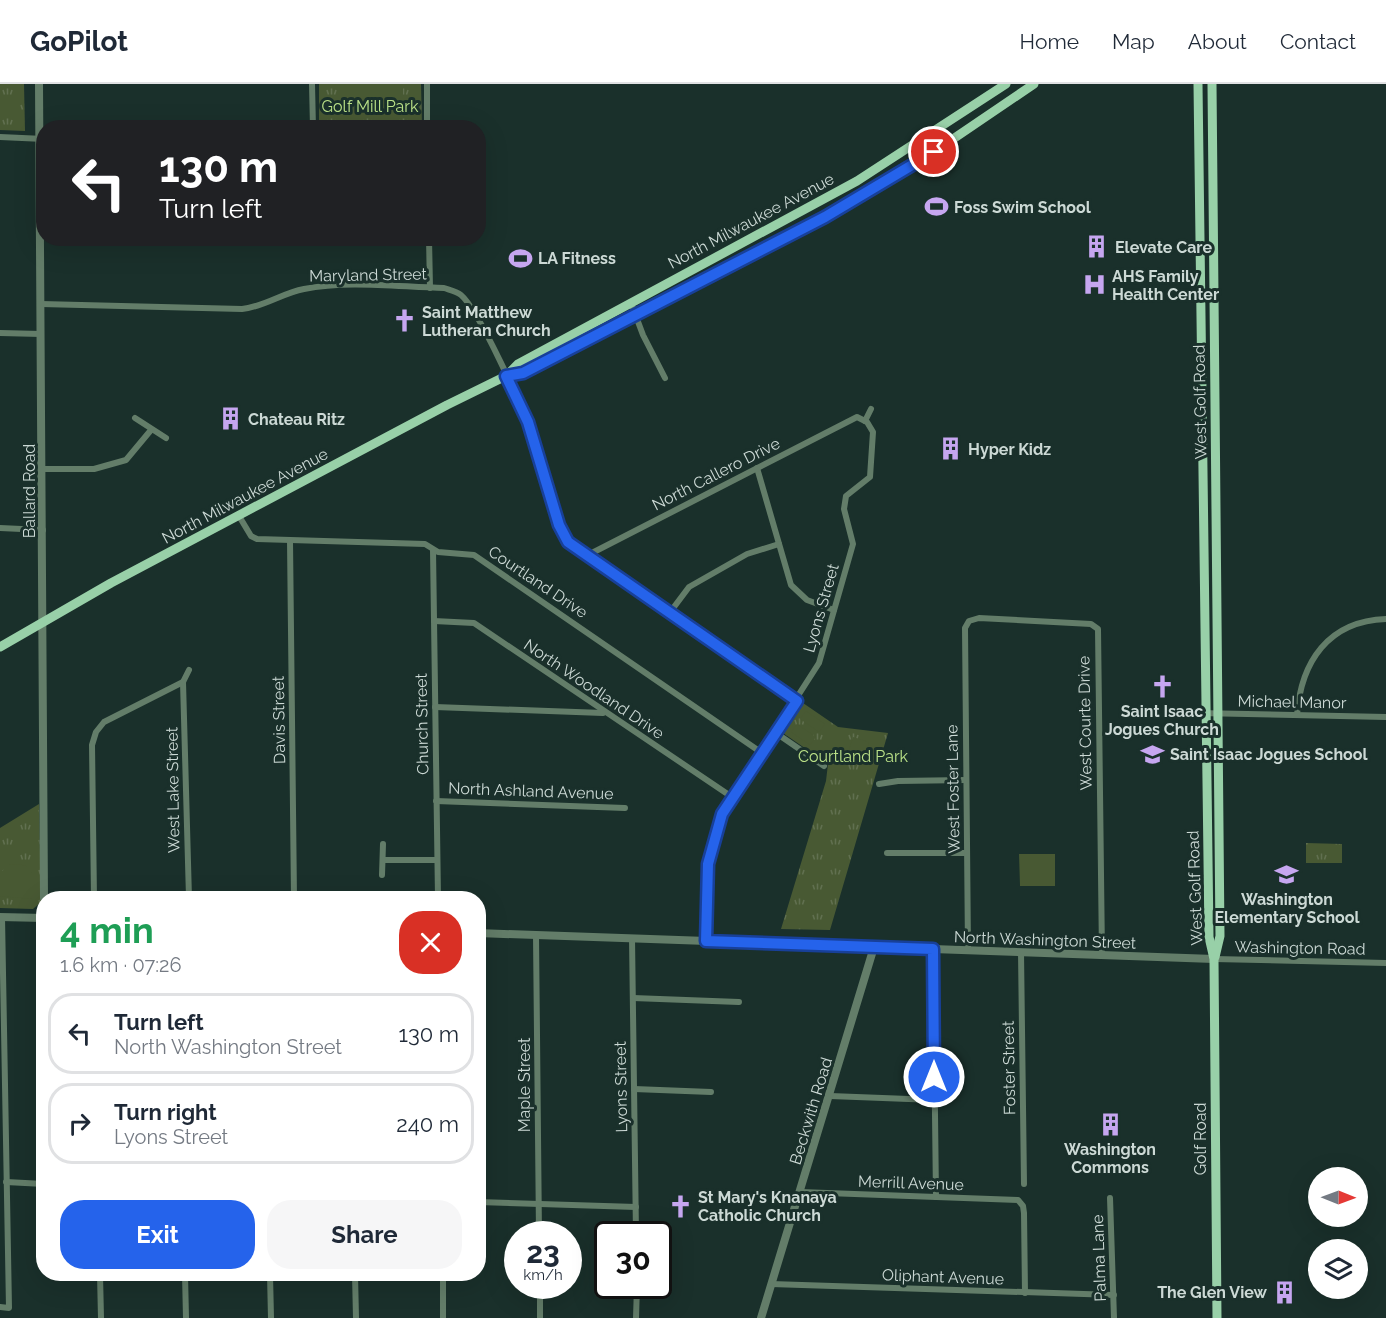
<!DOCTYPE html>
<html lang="en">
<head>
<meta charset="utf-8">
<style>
  :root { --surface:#fff; --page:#f6f6f7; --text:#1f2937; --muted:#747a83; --line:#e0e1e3; --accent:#2563eb }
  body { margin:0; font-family:Raleway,sans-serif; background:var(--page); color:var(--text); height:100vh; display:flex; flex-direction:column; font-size:22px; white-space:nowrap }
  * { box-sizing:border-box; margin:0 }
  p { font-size:20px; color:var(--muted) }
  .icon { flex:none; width:33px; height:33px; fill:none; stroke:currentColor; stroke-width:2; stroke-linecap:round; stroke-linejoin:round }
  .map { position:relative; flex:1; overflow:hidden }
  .sheet { position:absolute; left:36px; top:807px; width:450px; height:390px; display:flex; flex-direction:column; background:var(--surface); border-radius:24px; box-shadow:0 6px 24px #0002 }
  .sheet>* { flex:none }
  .banner { position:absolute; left:36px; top:36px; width:450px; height:126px; border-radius:24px; box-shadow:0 6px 24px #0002; background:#202124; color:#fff; overflow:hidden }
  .needle { width:39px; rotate:91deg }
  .buttons { position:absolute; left:1308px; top:1083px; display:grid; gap:12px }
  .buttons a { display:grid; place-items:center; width:60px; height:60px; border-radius:50%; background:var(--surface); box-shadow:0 6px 24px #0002; font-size:30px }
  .speed { position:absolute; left:504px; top:1137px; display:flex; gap:12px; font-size:30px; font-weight:700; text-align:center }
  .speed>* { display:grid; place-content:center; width:78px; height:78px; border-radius:50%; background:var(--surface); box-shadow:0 6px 24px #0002; line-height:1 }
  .speed small { font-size:15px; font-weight:400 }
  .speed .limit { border:3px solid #111; border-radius:9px; background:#fff; color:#111 }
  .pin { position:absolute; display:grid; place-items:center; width:51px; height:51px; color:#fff; margin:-26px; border:3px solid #fff; border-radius:50%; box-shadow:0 2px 6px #0007 }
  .me { position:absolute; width:66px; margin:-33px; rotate:0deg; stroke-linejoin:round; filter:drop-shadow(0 0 4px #0008) }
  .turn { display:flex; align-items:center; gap:21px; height:126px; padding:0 24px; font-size:27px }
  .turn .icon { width:78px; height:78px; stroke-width:2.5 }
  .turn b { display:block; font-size:42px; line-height:51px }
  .round { display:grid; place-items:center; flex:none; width:63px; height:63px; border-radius:24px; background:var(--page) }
  .summary { display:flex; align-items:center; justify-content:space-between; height:102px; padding:0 24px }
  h1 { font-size:36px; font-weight:700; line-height:45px; color:#1e9e55 }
  .cta { display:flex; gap:12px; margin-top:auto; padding:12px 24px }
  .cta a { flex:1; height:69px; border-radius:24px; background:var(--accent); color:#fff; font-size:24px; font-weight:700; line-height:69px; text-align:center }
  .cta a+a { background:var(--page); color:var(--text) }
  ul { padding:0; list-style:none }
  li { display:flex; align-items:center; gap:18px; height:81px; margin:0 12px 9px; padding:0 12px; border:3px solid var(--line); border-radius:24px }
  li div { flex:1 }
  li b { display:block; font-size:22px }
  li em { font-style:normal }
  header { display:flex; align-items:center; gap:36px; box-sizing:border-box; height:84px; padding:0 30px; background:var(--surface); border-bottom:2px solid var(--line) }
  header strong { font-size:28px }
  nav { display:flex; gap:33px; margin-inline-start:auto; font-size:21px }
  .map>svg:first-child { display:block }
</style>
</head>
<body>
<header>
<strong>GoPilot</strong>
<nav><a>Home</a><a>Map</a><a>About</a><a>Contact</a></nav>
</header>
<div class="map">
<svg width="1386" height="1234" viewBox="0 0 1386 1234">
  <defs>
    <pattern id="grass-tufts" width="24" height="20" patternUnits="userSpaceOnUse" patternTransform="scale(1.5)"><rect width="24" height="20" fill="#485933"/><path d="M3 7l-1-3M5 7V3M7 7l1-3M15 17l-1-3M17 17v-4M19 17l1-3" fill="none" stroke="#617050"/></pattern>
  </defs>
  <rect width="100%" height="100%" fill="#1a302b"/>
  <g fill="url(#grass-tufts)">
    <polygon points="0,0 24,0 25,47 0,46"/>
    <polygon points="319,0 421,0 422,43 319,43"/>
    <polygon points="803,619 838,643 888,649 830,846 781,845 826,697 828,680 783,649"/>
    <polygon points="39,720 41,818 33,825 0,824 0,744"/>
    <polygon points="1306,759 1342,760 1342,779 1306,779"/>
  </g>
  <g fill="#485933">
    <rect x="353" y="0" width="50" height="28"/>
    <polygon points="806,627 825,640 819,648 800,635"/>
    <polygon points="797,640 816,653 810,661 791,648"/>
    <polygon points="853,653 869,658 862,681 846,676"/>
    <polygon points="1019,770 1055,770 1055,802 1020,802"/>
    <polygon points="18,780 26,782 32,789 32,815 0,812 0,789 9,781"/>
  </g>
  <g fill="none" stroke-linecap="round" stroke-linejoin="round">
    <g stroke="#637d69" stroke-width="6">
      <polyline points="312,0 313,44"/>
      <polyline points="427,0 427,44"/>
      <polyline points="0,53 44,55"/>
      <polyline points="429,154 430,204"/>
      <polyline points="631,219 643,251 665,294"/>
      <path d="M 41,220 L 242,225 C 264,223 282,209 304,205 C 348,196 399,203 444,204 C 450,206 456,207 461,211 C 479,226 525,328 533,354 C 541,381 552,437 568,457 L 797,617"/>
      <polyline points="0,249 41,250"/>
      <polyline points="135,334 166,354"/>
      <polyline points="865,337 871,325"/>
      <polyline points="757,384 791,501 807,516 834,526"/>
      <polyline points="44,385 94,385 126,376 151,346"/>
      <polyline points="239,432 251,452 257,455 425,460 438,468 474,471 762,669"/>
      <polyline points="0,444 43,446"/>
      <polyline points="290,457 294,814"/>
      <polyline points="433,466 438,814"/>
      <polyline points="588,471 857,333 867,338 873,348 870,393 846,412 844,425 853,460 819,579 722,730 708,780 706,857"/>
      <polyline points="671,527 689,503 747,470 779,460"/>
      <polyline points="434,537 474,539 732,713"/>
      <polyline points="189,586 183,598 189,814"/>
      <polyline points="435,623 603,629"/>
      <polyline points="1197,629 1386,633"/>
      <path d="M 1297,631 C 1301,578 1328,537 1386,535"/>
      <polyline points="776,649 824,682"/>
      <polyline points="879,700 898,697 966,696"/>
      <polyline points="436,717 625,724"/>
      <polyline points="887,769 967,769"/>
      <polyline points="383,776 437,776"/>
      <polyline points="382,791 383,760"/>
      <polyline points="94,814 92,661 96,648 104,638 183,598"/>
      <polyline points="536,851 539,1150"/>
      <polyline points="632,854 636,1150"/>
      <polyline points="933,865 936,1113"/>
      <polyline points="968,866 965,544 969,537 979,534 1091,540 1098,545 1102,871"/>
      <polyline points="1021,868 1024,1100"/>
      <polyline points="1214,875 1386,879"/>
      <polyline points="633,914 739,918"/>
      <polyline points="634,1005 711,1008"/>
      <polyline points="830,1012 935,1016"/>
      <polyline points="6,1098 44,1100"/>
      <polyline points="800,1108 1018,1116 1023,1122 1024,1129 1025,1209"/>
      <polyline points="1110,1114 1114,1234"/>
      <polyline points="478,1118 636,1123"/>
      <polyline points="100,1190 101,1234"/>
      <polyline points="185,1190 186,1234"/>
      <polyline points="270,1190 271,1234"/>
      <polyline points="355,1190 356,1234"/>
      <polyline points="443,1190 443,1234"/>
      <polyline points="771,1200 1114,1211"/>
      <polyline points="540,1202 540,1234"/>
      <polyline points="0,1223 9,1224 2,833"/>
      <polyline points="636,1234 637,1202"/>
    </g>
    <g stroke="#637d69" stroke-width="8">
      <path d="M 39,0 C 43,272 42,543 44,814"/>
      <polyline points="0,833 44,834"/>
      <polyline points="478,849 1214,875"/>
      <polyline points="761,1234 874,863"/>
    </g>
    <g stroke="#98d0a8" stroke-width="9">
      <polyline points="1198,0 1209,853 1214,875 1217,1234"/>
      <polyline points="1212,0 1220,852 1215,873"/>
      <polyline points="506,292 518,280 857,97 1006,0"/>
      <polyline points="0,563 111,499 447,321 506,292 523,289 836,127 925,74 1034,0"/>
    </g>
  </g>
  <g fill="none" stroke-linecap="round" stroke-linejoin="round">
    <defs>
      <polyline id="route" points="934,68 825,133 523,289 506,292 528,338 559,441 568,458 797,617 722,730 708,780 706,857 933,865 934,993"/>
    </defs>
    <use href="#route" stroke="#184099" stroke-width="15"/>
    <use href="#route" stroke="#2563eb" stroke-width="10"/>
  </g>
  <defs>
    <symbol id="stadium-bare" viewBox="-9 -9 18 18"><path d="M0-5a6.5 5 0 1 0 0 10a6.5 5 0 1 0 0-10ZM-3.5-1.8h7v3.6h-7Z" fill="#c6a6f0" stroke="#1a302b" stroke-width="2.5" paint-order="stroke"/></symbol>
    <symbol id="building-bare" viewBox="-9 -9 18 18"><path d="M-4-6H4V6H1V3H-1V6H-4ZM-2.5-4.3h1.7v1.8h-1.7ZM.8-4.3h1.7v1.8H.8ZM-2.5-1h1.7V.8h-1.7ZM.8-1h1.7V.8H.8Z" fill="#c6a6f0" stroke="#1a302b" stroke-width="2.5" paint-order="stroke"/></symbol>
    <symbol id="hospital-bare" viewBox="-9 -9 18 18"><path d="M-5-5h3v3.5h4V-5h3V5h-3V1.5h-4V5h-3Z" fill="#c6a6f0" stroke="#1a302b" stroke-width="2.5" paint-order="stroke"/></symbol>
    <symbol id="church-bare" viewBox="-9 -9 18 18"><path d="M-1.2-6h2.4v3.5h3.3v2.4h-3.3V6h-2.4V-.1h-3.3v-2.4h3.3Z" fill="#c6a6f0" stroke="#1a302b" stroke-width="2.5" paint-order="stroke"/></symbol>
    <symbol id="school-bare" viewBox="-9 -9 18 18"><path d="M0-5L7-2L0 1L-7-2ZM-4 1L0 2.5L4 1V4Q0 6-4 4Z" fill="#c6a6f0" stroke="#1a302b" stroke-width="2.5" paint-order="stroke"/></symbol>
  </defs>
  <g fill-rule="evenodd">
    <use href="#stadium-bare" x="920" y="106" width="33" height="33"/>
    <use href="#building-bare" x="1080" y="146" width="33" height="33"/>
    <use href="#stadium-bare" x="504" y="158" width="33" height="33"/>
    <use href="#hospital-bare" x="1078" y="184" width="33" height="33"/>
    <use href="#church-bare" x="388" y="220" width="33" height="33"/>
    <use href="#building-bare" x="214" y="318" width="33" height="33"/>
    <use href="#building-bare" x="934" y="348" width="33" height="33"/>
    <use href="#church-bare" x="1146" y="586" width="33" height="33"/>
    <use href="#school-bare" x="1136" y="654" width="33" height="33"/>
    <use href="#school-bare" x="1270" y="774" width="33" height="33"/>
    <use href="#building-bare" x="1094" y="1024" width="33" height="33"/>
    <use href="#church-bare" x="664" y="1106" width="33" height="33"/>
    <use href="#building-bare" x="1268" y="1192" width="33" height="33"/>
  </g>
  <g text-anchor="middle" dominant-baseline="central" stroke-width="6" stroke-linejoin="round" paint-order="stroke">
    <g font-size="16" fill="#bbe288" stroke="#1a302b">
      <text x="370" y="22">Golf Mill Park</text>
      <text x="853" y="672">Courtland Park</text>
    </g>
    <g font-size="16" font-weight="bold" fill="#ccd9d5" stroke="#1a302b" text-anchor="start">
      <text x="954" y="123">Foss Swim School</text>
      <text x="1115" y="163">Elevate Care</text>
      <text x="538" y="174">LA Fitness</text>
      <text x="1112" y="192">AHS Family<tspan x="1112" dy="18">Health Center</tspan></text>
      <text x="422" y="228">Saint Matthew<tspan x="422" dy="18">Lutheran Church</tspan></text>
      <text x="248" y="335">Chateau Ritz</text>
      <text x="968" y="365">Hyper Kidz</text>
      <text x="1162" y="627" text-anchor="middle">Saint Isaac<tspan x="1162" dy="18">Jogues Church</tspan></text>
      <text x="1170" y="670">Saint Isaac Jogues School</text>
      <text x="1287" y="815" text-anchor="middle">Washington<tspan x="1287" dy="18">Elementary School</tspan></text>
      <text x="1110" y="1065" text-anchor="middle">Washington<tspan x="1110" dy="18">Commons</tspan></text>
      <text x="698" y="1113">St Mary's Knanaya<tspan x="698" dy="18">Catholic Church</tspan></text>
      <text x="1267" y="1208" text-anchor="end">The Glen View</text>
    </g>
    <g font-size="16" fill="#ccd9d5" stroke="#1a302b">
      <text transform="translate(751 137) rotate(-28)">North Milwaukee Avenue</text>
      <text transform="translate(368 191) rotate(-1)">Maryland Street</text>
      <text transform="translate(1200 318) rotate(-91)">West Golf Road</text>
      <text transform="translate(716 390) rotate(-27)">North Callero Drive</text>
      <text transform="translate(29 407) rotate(-90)">Ballard Road</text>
      <text transform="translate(245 412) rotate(-28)">North Milwaukee Avenue</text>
      <text transform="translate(538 498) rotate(34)">Courtland Drive</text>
      <text transform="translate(821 524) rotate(-74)">Lyons Street</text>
      <text transform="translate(594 605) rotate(34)">North Woodland Drive</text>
      <text transform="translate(1292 618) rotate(1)">Michael Manor</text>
      <text transform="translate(279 636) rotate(-91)">Davis Street</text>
      <text transform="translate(1085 639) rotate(-91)">West Courte Drive</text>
      <text transform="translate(422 640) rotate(-91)">Church Street</text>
      <text transform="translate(953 705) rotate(-91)">West Foster Lane</text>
      <text transform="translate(173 706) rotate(-91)">West Lake Street</text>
      <text transform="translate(531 707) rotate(2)">North Ashland Avenue</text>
      <text transform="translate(1195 804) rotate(-92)">West Golf Road</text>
      <text transform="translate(1045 856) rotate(2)">North Washington Street</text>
      <text transform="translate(1300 864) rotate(1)">Washington Road</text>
      <text transform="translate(1009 984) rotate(-91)">Foster Street</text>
      <text transform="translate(524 1001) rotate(-90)">Maple Street</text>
      <text transform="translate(621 1003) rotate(-91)">Lyons Street</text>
      <text transform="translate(811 1027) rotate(-73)">Beckwith Road</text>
      <text transform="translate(1200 1055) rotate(-90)">Golf Road</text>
      <text transform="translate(911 1099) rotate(2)">Merrill Avenue</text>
      <text transform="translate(1099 1174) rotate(-92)">Palma Lane</text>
      <text transform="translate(943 1193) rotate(2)">Oliphant Avenue</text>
    </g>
  </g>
</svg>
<div class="buttons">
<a><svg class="needle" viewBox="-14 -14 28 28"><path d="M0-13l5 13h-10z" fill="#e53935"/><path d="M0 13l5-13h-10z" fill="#747a83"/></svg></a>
<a><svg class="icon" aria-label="layers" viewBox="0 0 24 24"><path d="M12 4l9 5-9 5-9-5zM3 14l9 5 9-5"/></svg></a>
</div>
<div class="speed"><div>23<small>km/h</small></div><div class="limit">30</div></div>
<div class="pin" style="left:934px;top:68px;background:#d93025"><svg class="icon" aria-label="arrive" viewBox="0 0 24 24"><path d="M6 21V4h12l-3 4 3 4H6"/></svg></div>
<svg class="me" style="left:934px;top:993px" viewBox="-20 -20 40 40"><circle r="17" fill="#2563eb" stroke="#fff" stroke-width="3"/><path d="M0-11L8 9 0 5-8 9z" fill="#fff"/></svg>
<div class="banner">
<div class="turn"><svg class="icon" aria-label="left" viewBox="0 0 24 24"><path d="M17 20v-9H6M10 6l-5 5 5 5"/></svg><div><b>130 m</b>Turn left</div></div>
</div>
<section class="sheet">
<div class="summary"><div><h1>4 min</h1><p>1.6 km · 07:26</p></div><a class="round" style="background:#d93025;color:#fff"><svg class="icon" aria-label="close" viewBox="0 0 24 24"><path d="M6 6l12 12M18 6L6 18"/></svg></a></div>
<ul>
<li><svg class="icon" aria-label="left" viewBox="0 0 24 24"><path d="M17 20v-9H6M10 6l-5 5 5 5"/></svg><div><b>Turn left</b><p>North Washington Street</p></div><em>130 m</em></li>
<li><svg class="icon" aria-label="right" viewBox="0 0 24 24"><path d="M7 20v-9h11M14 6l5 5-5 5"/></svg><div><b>Turn right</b><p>Lyons Street</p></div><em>240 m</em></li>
</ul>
<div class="cta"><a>Exit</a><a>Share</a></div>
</section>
</div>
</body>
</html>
